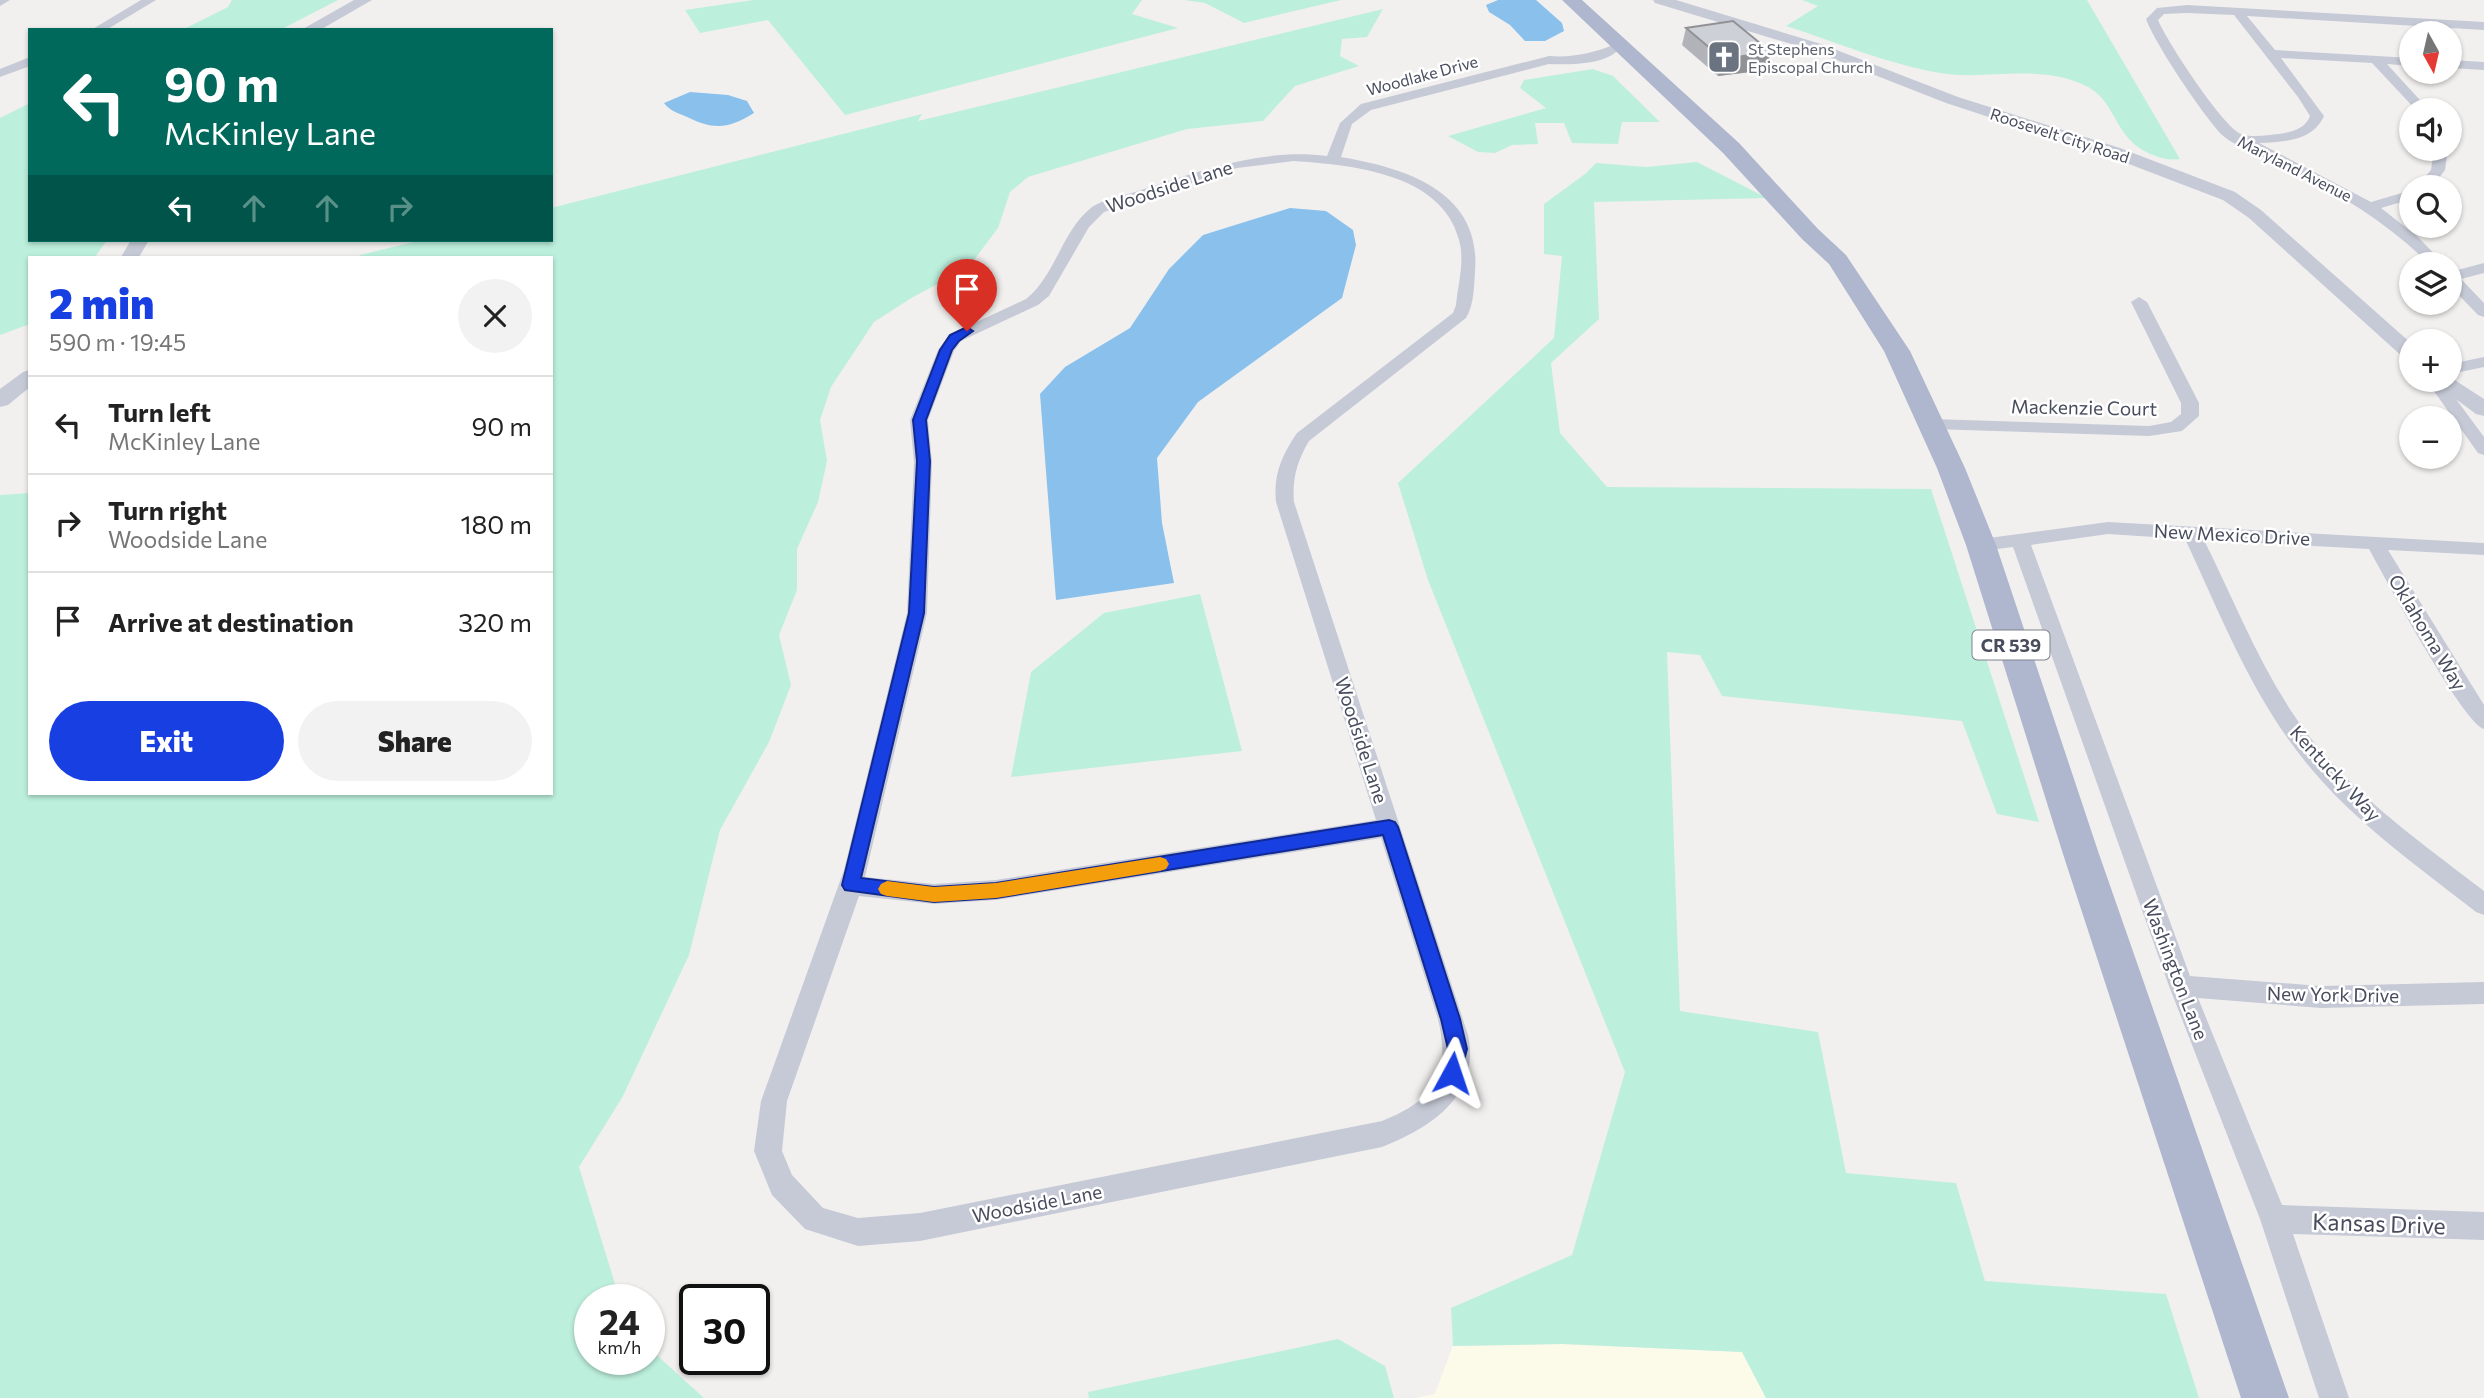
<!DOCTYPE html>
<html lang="en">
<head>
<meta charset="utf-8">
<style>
  :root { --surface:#fff; --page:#f2f2f2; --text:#222; --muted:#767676; --line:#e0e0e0; --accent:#183fe2 }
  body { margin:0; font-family:Commissioner,sans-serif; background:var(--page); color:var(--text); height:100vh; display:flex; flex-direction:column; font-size:26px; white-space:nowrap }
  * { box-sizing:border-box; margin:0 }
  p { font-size:23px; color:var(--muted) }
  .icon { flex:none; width:38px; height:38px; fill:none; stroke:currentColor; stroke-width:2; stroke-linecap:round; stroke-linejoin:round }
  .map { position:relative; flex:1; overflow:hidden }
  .drawer { position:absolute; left:28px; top:256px; width:525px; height:539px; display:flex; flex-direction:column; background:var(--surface); border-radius:0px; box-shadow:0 2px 5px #0004 }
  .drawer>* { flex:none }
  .hud { position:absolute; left:28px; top:28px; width:525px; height:214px; border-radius:0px; box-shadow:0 2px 5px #0004; background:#00695c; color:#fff; overflow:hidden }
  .needle { width:46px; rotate:172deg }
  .controls { position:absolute; left:2399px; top:21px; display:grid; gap:14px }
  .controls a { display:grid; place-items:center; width:63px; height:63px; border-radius:50%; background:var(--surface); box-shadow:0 2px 5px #0004; font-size:35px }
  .speed { position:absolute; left:574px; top:1284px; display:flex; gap:14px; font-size:35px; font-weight:700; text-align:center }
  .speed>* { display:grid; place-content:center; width:91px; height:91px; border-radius:50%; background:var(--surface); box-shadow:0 2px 5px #0004; line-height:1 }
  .speed small { font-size:18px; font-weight:400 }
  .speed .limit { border:4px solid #111; border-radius:10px; background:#fff; color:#111 }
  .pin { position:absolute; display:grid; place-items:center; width:60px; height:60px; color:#fff; margin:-72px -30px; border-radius:50% 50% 50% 0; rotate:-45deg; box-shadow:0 0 7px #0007 }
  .pin .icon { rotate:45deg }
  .me { position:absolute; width:77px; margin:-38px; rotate:5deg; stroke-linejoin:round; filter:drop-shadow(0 0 5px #0008) }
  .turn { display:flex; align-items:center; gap:24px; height:147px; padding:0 21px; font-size:32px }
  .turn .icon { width:91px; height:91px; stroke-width:2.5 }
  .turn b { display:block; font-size:49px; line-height:60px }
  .lanes { display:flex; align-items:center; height:66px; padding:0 21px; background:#0003; justify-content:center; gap:35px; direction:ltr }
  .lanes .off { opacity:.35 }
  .round { display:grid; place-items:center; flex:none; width:74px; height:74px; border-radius:37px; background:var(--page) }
  .head { display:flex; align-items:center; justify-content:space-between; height:119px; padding:0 21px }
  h1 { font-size:42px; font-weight:800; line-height:52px; color:var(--accent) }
  .button { display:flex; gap:14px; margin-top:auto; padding:14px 21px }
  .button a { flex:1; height:80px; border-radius:42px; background:var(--accent); color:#fff; font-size:28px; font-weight:800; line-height:80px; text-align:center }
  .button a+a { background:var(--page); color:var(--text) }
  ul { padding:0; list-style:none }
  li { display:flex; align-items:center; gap:21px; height:98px; padding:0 21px; border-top:2px solid var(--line) }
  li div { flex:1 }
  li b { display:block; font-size:26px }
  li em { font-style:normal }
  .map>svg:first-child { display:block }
</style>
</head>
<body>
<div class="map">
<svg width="2484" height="1398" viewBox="0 0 2484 1398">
  <rect width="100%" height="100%" fill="#f2f0ef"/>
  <polygon fill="#fcfbe9" points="1562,1344 1742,1352 1766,1398 1416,1398 1435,1394 1453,1346"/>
  <g fill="#bdefdd">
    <polygon points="232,0 338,0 280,30 182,30 228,7"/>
    <polygon points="753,0 1142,0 1132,14 1178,28 845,115 768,20 700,33 685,10"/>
    <polygon points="1184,0 1341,0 1244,23 1205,3"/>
    <path d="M 1802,0 L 2087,0 L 2180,159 C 2165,162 2141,152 2131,141 C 2114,124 2111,100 2088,87 C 2040,62 1988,81 1940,73 C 1887,64 1836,42 1786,26 L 1818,6 Z"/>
    <polygon points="1383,9 1367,37 1342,39 1340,56 1359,66 1295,86 1263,121 1187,129 1028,177 1010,192 998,228 968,268 913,297 874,322 831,387 820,420 827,461 818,502 797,549 797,590 779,635 791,685 769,742 720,830 689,955 623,1096 579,1167 620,1300 590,1300 590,1360 649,1360 649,1348 704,1398 0,1398 0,495 30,493 30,793 551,793 551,257 359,257 360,255 422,240 551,240 551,208 922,114 918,121"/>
    <polygon points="1593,69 1613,76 1660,122 1622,122 1618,144 1572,143 1564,123 1535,123 1538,144 1512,145 1495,153 1478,152 1448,136 1546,108 1520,88 1524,80"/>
    <polygon points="30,103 30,240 107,240 95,257 30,257 30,324 0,335 0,118"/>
    <polygon points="1697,162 1767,198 1594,202 1599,319 1551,363 1560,433 1607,487 1931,489 2039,822 1997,814 1962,721 1722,696 1700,655 1667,652 1680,1011 1818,1032 1846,1173 1956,1183 1985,1281 2166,1294 2199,1398 1766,1398 1742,1352 1562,1344 1453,1346 1451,1308 1572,1255 1625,1072 1428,580 1398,483 1554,338 1562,256 1544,254 1544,204 1585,174 1596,163 1646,167"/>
    <polygon points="1200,594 1242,751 1011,777 1031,672 1104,613"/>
    <polygon points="1338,1339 1385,1366 1394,1398 1089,1398 1088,1392"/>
  </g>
  <g fill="#8ac0ec">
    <polygon points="1498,0 1536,0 1562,23 1564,31 1545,41 1525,41 1510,25 1489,12 1486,5"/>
    <path d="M 690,92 L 728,95 L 747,101 L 754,113 C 728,129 714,130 687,117 C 678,113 670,111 664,103 Z"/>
    <polygon points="1290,208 1326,211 1353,230 1356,245 1342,298 1198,402 1157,458 1162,523 1174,583 1056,600 1040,394 1065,367 1130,328 1169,269 1203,235"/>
  </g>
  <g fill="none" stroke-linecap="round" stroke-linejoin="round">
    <g fill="#c6cad6" fill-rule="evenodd">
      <polygon points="0,0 10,0 0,6"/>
      <polygon points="141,0 156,0 106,30 91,30"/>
      <path d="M 2187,5 L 2484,22 L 2484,30 L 2247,16 L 2275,50 L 2412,58 L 2412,66 L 2387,64 L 2429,110 L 2416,110 L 2372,63 L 2281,58 L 2324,116 C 2313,141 2284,142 2259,143 L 2371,202 L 2412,190 L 2412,199 L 2381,208 L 2418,237 L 2444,264 L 2429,264 C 2389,224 2343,196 2293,171 C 2275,162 2235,147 2222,135 C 2203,115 2155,44 2146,19 L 2157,8 ZM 2187,13 L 2234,15 L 2298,97 L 2310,116 C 2305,129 2292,132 2279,134 C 2268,135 2251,138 2241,134 C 2223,127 2166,40 2158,20 L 2164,14 Z"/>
      <path d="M 1613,45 L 1619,49 C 1606,65 1569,65 1549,64 L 1371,110 L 1352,124 L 1341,157 C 1405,168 1482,191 1475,272 C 1474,287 1474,305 1466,318 L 1309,441 C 1297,461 1292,479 1294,502 L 1468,1035 C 1481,1096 1430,1128 1382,1147 L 920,1241 L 858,1246 L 805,1229 L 772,1195 L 754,1151 L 761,1101 L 844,870 L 907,613 L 914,462 L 910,420 L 938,350 L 949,335 L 1026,299 C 1056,275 1062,230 1092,207 C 1104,199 1124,196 1138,191 C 1200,171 1261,148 1327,156 L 1340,123 L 1361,104 L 1549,56 C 1572,58 1593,53 1613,45 ZM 1294,161 C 1351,165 1442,173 1459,240 C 1465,261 1458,284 1456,305 L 1453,313 L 1297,433 C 1282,455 1273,475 1276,502 L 1376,820 L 996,880 L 934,884 L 865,877 L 927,613 L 932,462 L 928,420 L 954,351 L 961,341 L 1038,305 L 1049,296 L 1089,227 L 1104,212 L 1237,168 ZM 1381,838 L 1438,1019 C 1451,1074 1435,1100 1382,1121 L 920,1213 L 858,1218 L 823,1208 L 792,1175 L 782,1151 L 787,1101 L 859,896 L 934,904 L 996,900 Z"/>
      <polygon points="30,57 30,66 0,77 0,69"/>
      <polygon points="2450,60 2484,62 2484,70 2450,68"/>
      <polygon points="2434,149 2448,149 2445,170 2432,187 2417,187 2431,170"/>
      <polygon points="2484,263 2484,273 2461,279 2484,303 2484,317 2478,315 2450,286 2450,272"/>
      <polygon points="2139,297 2147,302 2199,403 2199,416 2182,431 2149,436 1932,429 1923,424 1932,419 2149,426 2171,422 2181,414 2181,403 2131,302"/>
      <polygon points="2484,357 2484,367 2450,374 2450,364"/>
      <polygon points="2426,380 2442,380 2484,437 2484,455 2478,453"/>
      <path d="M 2108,522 L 2484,543 L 2484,555 L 2388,550 L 2484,705 L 2484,729 C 2462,722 2385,578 2369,549 L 2204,540 C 2237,606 2264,678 2309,736 C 2357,798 2423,844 2484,891 L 2484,915 L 2476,912 C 2412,862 2342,813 2294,747 C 2247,684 2218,609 2185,539 L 2108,534 L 2031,545 L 2190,976 L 2321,986 L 2484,982 L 2484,1004 L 2321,1008 L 2198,998 L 2282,1205 L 2484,1212 L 2484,1240 L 2293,1234 L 2349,1398 L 2319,1398 L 2260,1219 L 2169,986 L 2013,547 L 1981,551 L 1974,550 L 1972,545 L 1974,540 L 1981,539 Z"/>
    </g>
    <g fill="#c6cad6" fill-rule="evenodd">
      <polygon points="354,0 372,0 320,30 301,30"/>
      <polygon points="1653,0 1676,0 1821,44 1958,97 2120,148 2235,192 2261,210 2412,344 2412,361 2405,359 2249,218 2223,200 2108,156 1946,103 1811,50 1655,3"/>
      <polygon points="131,240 149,240 139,257 121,257"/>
      <polygon points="30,370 30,387 8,405 0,407 0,389 23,372"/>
      <polygon points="2450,377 2484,399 2484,416 2476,414 2430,380 2450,380"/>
    </g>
    <polygon fill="#afb7ce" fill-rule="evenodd" points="1562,0 1582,0 1739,143 1818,229 1846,255 1910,351 1965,468 1996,545 2099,854 2289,1398 2241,1398 2063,854 1966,545 1937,468 1884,351 1829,264 1802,239 1723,153"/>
  </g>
  <polygon fill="#b1b3b9" points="1686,28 1766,70 1718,76 1682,45"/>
  <polygon fill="#909296" points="1771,52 1766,70 1718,76 1723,59"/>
  <polygon fill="#ced0d7" stroke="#909296" stroke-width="2" points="1733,21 1771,52 1723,59 1686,28"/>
  <polygon fill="#183fe2" stroke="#102993" stroke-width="2" points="967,327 973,331 959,341 952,350 926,420 930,461 924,613 861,878 934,887 996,883 1389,820 1395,822 1398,827 1460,1019 1467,1049 1459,1079 1452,1082 1445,1079 1442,1073 1448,1049 1441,1019 1383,835 996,898 934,902 845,890 842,885 909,613 917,461 913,420 940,350 950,335"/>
  <polygon fill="#f59e0b" points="1160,857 1166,859 1169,864 1166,869 1160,871 996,898 934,902 887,896 881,894 878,889 881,884 887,881 934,887 996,883"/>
  <defs>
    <symbol id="church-square" viewBox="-11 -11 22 22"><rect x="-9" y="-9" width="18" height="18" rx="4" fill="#6b7280" stroke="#fff"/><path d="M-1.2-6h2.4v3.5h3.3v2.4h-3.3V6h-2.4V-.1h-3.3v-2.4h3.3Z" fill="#fff"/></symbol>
  </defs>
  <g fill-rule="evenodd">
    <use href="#church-square" x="1705" y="38" width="38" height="38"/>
  </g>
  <g text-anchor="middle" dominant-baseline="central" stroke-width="5" stroke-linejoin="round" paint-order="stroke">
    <g font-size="16" fill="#5b616d" stroke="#fff" text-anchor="start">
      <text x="1748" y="48">St Stephens<tspan x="1748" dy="18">Episcopal Church</tspan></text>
    </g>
    <g font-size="16" fill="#474d5d" stroke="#fff">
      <text transform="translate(1422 75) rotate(-15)">Woodlake Drive</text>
      <text transform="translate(2060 135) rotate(18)">Roosevelt City Road</text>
      <text transform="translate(2295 168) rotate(27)">Maryland Avenue</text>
    </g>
    <rect fill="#fff" stroke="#7e828e" stroke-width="2" x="1972.5" y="630.5" width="77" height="29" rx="5"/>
    <g font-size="18" font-weight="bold" fill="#474d5d">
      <text x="2011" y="645">CR 539</text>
    </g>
    <g font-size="19" fill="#474d5d" stroke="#fff">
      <text transform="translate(1169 186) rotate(-18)">Woodside Lane</text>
      <text transform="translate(2084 407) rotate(1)">Mackenzie Court</text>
      <text transform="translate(2232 534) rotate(3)">New Mexico Drive</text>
      <text transform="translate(2428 632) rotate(59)">Oklahoma Way</text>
      <text transform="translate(1362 740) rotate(72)">Woodside Lane</text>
      <text transform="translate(2336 773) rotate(47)">Kentucky Way</text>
      <text transform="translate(2176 969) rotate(69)">Washington Lane</text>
      <text transform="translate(2333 994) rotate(1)">New York Drive</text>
      <text transform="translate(1037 1203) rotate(-11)">Woodside Lane</text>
    </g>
    <g font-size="23" fill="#474d5d" stroke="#fff">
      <text transform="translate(2379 1223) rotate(2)">Kansas Drive</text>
    </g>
  </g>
</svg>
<div class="controls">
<a><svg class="needle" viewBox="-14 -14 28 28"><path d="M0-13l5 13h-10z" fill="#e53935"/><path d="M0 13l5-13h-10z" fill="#767676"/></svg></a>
<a><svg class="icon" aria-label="sound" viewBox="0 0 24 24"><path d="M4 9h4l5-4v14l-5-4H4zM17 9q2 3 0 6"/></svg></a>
<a><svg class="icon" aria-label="search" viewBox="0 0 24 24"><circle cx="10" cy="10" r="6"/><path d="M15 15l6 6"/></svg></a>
<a><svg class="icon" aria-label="layers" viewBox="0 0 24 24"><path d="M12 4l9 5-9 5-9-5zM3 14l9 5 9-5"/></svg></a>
<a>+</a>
<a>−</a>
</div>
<div class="speed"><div>24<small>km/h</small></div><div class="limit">30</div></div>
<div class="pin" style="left:967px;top:331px;background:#d93025"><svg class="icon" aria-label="arrive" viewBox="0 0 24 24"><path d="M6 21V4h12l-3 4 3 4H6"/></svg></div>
<svg class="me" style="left:1452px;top:1073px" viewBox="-20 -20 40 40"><path d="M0-17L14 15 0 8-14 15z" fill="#183fe2" stroke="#fff" stroke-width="4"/></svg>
<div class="hud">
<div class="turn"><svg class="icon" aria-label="left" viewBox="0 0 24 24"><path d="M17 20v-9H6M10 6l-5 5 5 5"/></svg><div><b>90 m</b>McKinley Lane</div></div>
<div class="lanes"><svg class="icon" aria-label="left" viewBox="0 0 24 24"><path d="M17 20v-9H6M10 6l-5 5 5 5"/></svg><svg class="icon off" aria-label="ahead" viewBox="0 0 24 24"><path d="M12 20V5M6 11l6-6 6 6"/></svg><svg class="icon off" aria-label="ahead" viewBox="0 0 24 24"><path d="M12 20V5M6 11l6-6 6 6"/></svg><svg class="icon off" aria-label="right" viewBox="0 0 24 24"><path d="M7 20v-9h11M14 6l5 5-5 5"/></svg></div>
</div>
<section class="drawer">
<div class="head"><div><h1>2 min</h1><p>590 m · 19:45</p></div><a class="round"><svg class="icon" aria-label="close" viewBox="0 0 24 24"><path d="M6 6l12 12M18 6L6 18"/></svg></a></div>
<ul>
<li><svg class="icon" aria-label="left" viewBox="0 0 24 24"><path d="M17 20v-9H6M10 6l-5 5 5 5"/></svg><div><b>Turn left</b><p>McKinley Lane</p></div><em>90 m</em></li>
<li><svg class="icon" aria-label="right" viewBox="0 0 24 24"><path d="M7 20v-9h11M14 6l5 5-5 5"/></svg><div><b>Turn right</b><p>Woodside Lane</p></div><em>180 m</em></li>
<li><svg class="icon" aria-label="arrive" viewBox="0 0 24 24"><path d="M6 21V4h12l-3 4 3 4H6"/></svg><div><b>Arrive at destination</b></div><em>320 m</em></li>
</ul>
<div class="button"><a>Exit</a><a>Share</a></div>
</section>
</div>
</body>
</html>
